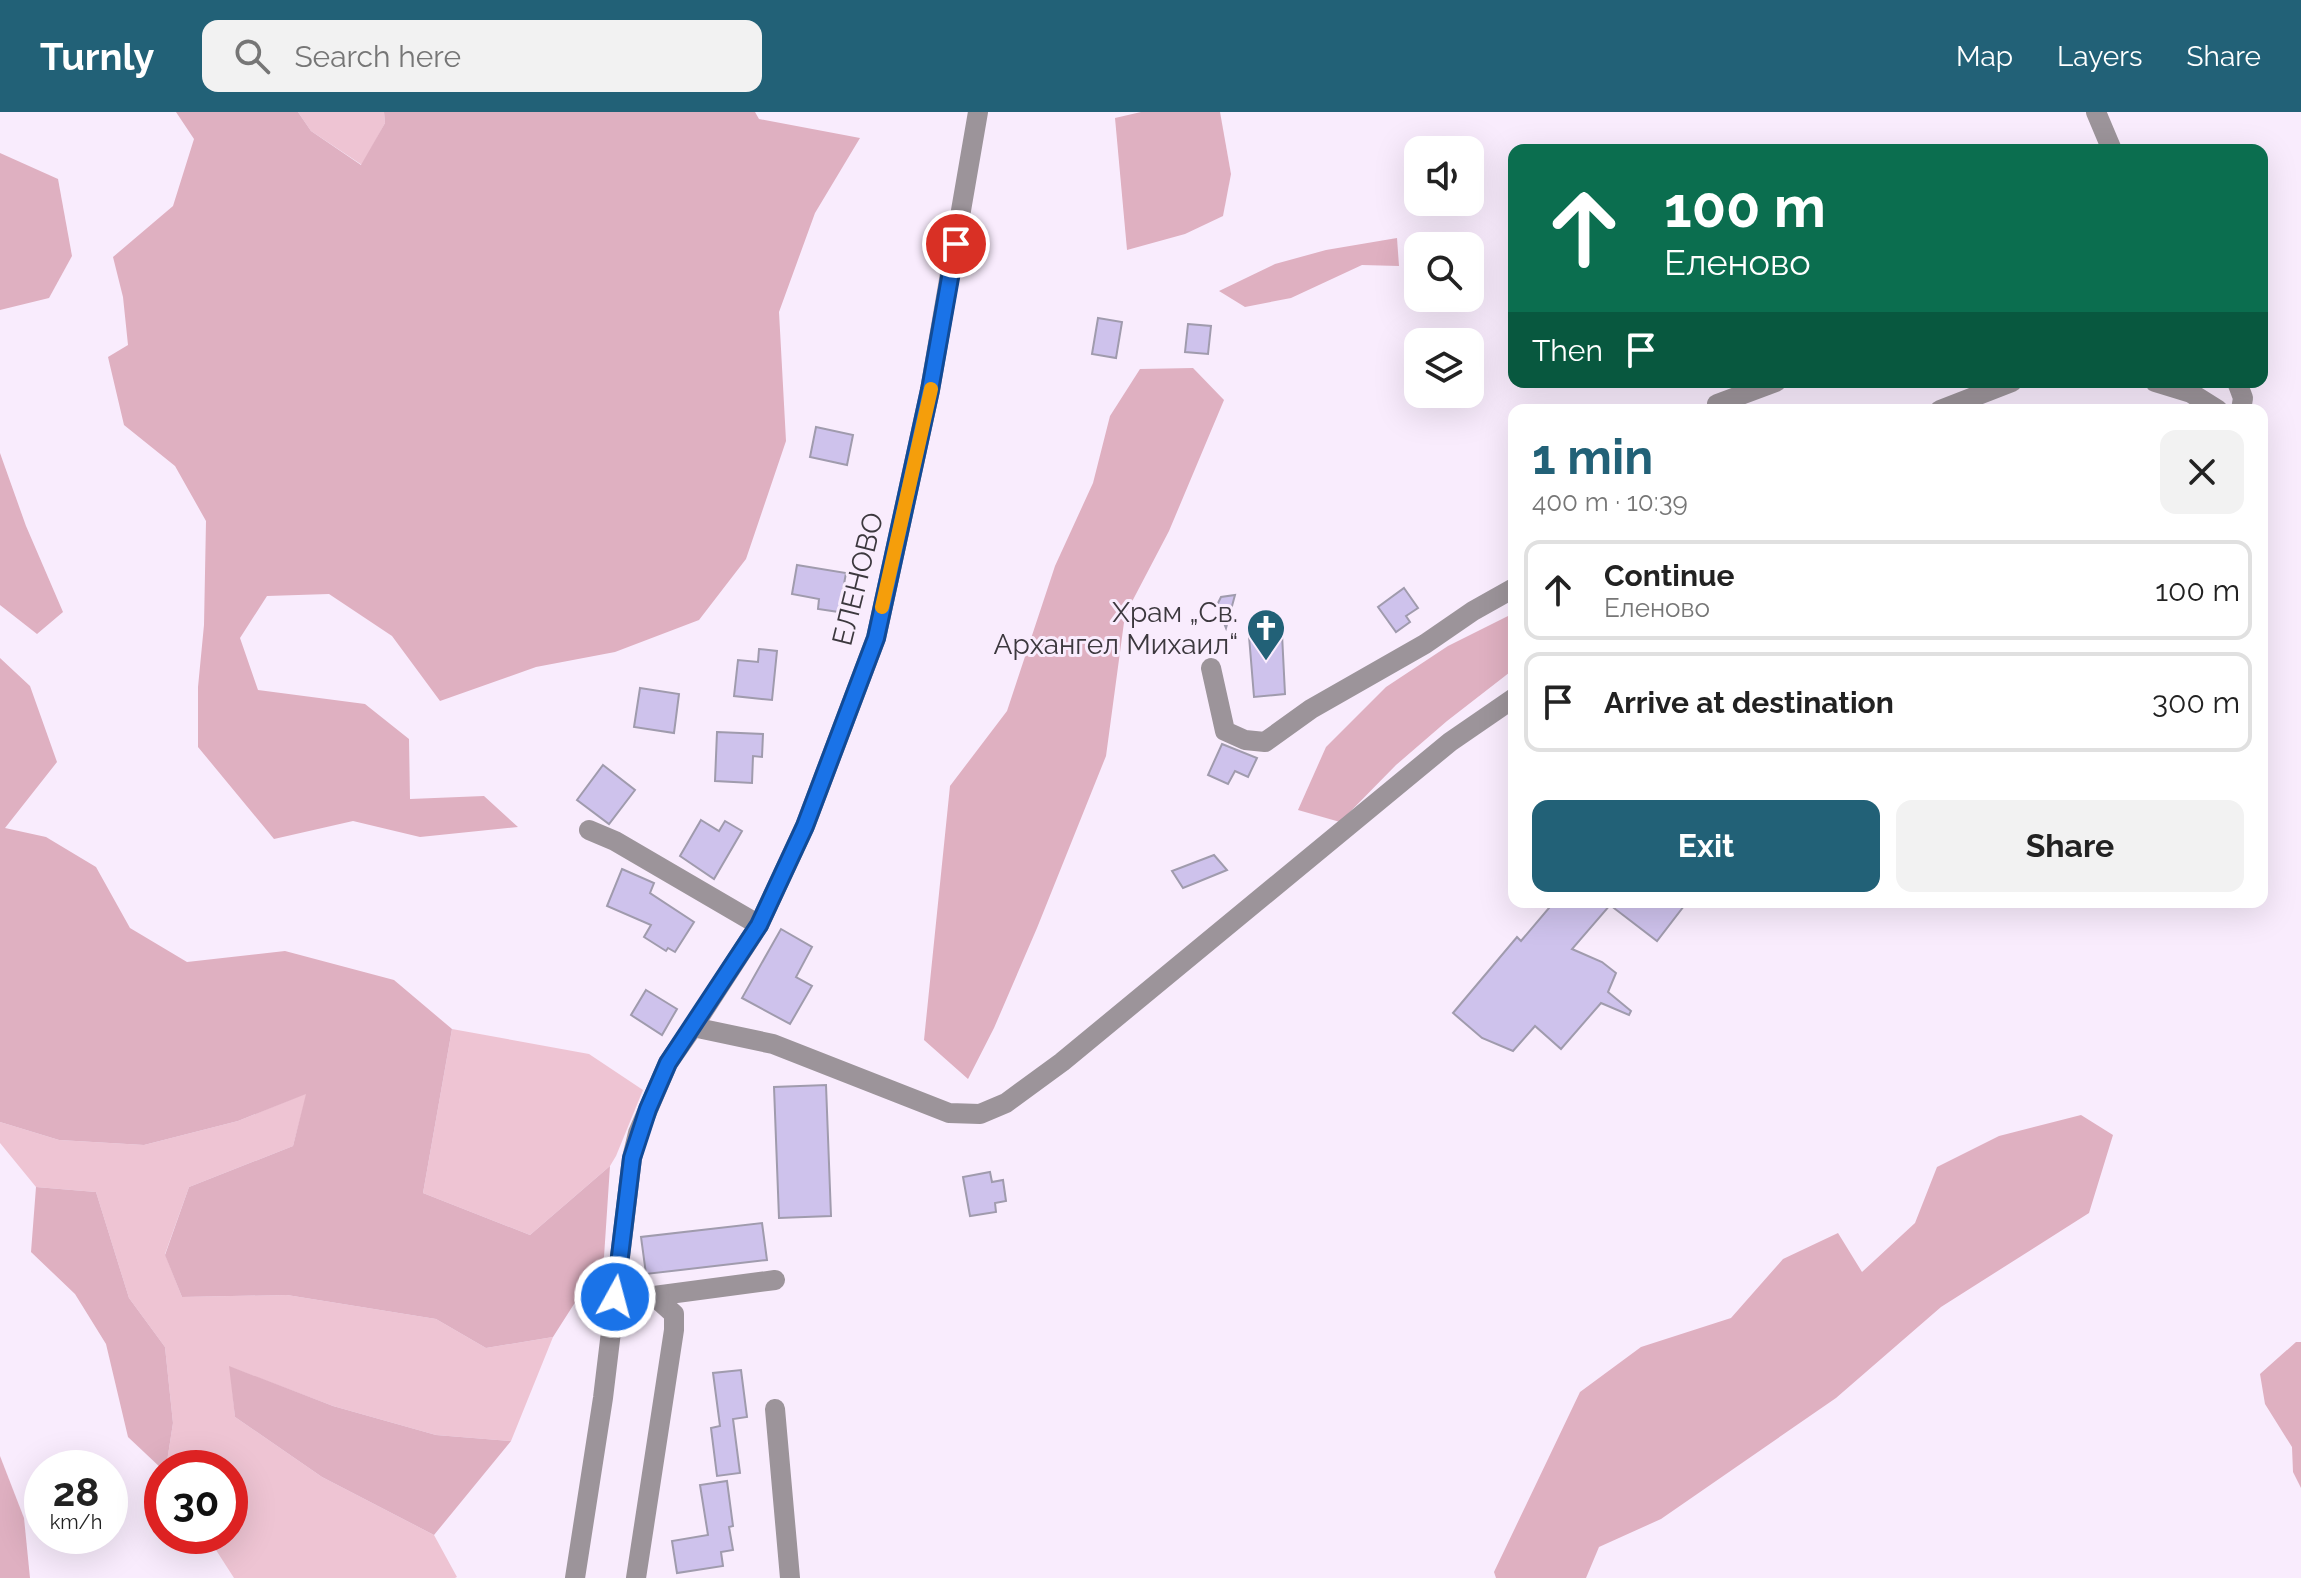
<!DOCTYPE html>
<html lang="en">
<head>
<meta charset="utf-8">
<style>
  :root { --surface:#fff; --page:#f2f2f2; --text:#222; --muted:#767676; --line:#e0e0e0; --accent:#226177 }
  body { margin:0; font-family:Raleway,sans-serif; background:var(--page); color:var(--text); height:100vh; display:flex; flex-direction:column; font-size:30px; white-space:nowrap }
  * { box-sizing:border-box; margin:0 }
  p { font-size:26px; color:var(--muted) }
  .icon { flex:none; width:44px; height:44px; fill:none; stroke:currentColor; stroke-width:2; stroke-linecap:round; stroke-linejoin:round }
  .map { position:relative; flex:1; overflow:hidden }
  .side { position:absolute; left:1508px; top:292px; width:760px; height:504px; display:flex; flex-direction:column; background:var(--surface); border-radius:16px; box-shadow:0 8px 32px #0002 }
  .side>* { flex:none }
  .banner { position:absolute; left:1508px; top:32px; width:760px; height:244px; border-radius:16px; box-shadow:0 8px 32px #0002; background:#0b6e4f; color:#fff; overflow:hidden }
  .fabs { position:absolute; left:1404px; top:24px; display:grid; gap:16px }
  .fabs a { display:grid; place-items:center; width:80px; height:80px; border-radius:16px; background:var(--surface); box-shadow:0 8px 32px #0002; font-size:40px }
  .speed { position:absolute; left:24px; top:1338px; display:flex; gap:16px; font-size:40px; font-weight:700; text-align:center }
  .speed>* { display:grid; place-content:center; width:104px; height:104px; border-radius:50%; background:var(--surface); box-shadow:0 8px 32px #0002; line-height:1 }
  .speed small { font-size:20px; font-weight:400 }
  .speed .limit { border:12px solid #d22; background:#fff; color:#111 }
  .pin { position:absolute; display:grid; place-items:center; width:68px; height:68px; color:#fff; margin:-34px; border:4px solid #fff; border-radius:50%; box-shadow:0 2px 8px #0007 }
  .me { position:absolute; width:88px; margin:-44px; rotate:7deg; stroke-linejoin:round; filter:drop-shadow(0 0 6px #0008) }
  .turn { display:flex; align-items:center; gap:28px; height:168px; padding:0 24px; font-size:36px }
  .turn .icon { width:104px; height:104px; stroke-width:2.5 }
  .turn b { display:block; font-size:56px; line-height:68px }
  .then { display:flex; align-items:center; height:76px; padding:0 24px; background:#0003; gap:16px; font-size:30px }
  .round { display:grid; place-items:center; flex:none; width:84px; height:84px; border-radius:16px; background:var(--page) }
  .headline { display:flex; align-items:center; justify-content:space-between; height:136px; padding:0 24px }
  h1 { font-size:48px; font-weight:700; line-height:60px; color:var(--accent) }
  .action { display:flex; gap:16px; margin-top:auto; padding:16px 24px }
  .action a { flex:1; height:92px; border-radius:16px; background:var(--accent); color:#fff; font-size:32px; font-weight:700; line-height:92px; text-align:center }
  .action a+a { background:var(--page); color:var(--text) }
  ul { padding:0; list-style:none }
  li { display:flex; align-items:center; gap:24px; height:100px; margin:0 16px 12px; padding:0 8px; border:4px solid var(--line); border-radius:16px }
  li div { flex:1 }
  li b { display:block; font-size:30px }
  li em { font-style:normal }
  header { display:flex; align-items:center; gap:48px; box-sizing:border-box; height:112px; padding:0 40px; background:var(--accent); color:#fff }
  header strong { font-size:38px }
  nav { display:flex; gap:44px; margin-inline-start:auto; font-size:28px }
  .search { width:560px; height:72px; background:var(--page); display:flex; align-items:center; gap:20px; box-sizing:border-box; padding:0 28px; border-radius:16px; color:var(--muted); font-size:30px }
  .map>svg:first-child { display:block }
</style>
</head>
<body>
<header>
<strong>Turnly</strong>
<div class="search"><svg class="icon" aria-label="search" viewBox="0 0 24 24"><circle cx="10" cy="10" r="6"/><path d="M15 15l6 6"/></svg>Search here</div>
<nav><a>Map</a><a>Layers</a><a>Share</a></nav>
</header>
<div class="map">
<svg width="2301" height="1466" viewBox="0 0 2301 1466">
  <rect width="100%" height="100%" fill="#f9ecfd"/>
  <g fill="#eec4d3">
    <polygon points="298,0 384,0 385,11 362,53 311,19"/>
    <polygon points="452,917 589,942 643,978 616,1044 610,1054 530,1123 423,1081"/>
    <polygon points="307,981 293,1034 189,1075 165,1142 182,1185 287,1183 436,1207 486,1236 553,1225 511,1329 436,1323 333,1294 230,1255 235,1305 322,1365 434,1423 457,1465 455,1466 234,1466 207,1424 230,1424 230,1356 166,1356 173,1311 165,1235 129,1186 96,1080 36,1075 0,1031 0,1010 59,1028 144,1033 238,1009"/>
  </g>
  <g fill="#dfb0c1">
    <polygon points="176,0 298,0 311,19 361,53 385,11 384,0 755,0 759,7 860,26 815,101 779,200 786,329 746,447 699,508 615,540 536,555 440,589 392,524 329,482 267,484 240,526 258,578 365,592 409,627 410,687 484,684 518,715 420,725 353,709 274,727 198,635 198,575 204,513 206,409 175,354 124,313 108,245 128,233 123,185 113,145 173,94 194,27"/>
    <polygon points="1141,0 1220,0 1231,62 1223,104 1185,122 1127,138 1115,6"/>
    <polygon points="0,41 58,67 72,144 49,186 0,198"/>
    <polygon points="1397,126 1399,154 1362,153 1291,186 1245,195 1219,179 1275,152 1326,138"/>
    <polygon points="1193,256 1224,288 1169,419 1125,503 1106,644 1037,816 994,916 968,967 924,928 950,674 1007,599 1055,454 1093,371 1110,304 1140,257"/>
    <polygon points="0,341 26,414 63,500 37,522 0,493"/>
    <polygon points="1514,501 1514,557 1447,609 1396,653 1340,710 1298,698 1326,635 1386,575 1448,534"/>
    <polygon points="0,546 30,574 57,650 5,716 46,725 96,755 130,816 187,850 285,839 394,868 452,917 423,1081 530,1123 610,1054 604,1145 553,1225 486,1236 436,1207 287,1183 182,1185 165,1143 189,1075 293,1034 306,982 238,1009 144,1033 59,1028 0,1010"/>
    <polygon points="2081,1003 2113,1023 2089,1101 1941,1195 1836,1286 1661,1407 1599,1435 1586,1466 1496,1466 1494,1460 1580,1280 1641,1235 1731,1206 1783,1147 1838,1121 1862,1160 1915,1111 1937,1055 1999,1024"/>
    <polygon points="36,1075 96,1080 129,1186 165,1235 173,1311 166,1356 162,1357 128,1325 106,1232 75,1182 31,1140"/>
    <polygon points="2296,1230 2301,1230 2301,1376 2293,1360 2292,1335 2265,1292 2260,1262"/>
    <polygon points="229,1254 333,1294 436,1323 511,1329 434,1423 322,1365 235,1305"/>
    <polygon points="0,1344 24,1406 30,1466 0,1466"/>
  </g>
  <g fill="#cec2ec" stroke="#a09bad" stroke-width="2">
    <polygon points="1098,206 1122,210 1116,246 1092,242"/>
    <polygon points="1188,212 1211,214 1208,242 1185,240"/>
    <polygon points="816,315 853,323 847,353 810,345"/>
    <polygon points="797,453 846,461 839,500 818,497 819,487 792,482"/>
    <polygon points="1404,476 1418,496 1406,504 1410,510 1396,520 1378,495"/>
    <polygon points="1235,483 1226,516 1217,493 1221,485"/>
    <polygon points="1265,517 1275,522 1282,522 1285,582 1254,585 1249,524 1256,524"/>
    <polygon points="759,537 777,539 772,588 734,584 738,548 758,550"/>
    <polygon points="640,576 679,582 674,621 634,615"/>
    <polygon points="717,620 763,622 762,645 753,644 752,671 715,669"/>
    <polygon points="1222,632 1257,646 1248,665 1235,659 1228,672 1208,663"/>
    <polygon points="603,653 635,678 609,712 577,688"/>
    <polygon points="701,708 719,719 725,709 742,719 714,767 680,744"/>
    <polygon points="1214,743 1227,758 1183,776 1172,759"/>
    <polygon points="622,757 654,771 650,781 694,810 675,840 668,836 666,839 644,825 651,813 607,794"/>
    <polygon points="1554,790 1687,790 1657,829 1610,793 1572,837 1602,850 1616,861 1608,880 1631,899 1629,903 1601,891 1561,937 1535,914 1513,939 1482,926 1453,901 1517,825 1521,829"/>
    <polygon points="781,817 812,835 796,865 812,874 790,912 742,886"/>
    <polygon points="646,878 677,897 662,923 631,903"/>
    <polygon points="826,973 831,1104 779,1106 774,975"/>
    <polygon points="990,1060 992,1070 1003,1068 1006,1089 995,1091 996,1100 970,1104 963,1065"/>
    <polygon points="762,1111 767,1148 646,1162 641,1125"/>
    <polygon points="741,1258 747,1305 733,1307 740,1361 717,1364 711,1316 720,1314 713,1261"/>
    <polygon points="727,1369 733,1414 729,1415 733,1438 721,1440 723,1454 677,1461 672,1429 708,1423 700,1373"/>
  </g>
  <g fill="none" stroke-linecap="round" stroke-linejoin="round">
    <g stroke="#9c949a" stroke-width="20">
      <polyline points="2096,0 2112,38"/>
      <polyline points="2155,270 2191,281 2218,298"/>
      <polyline points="2237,270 2243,286 2241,298"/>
      <polyline points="1717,292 1776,270"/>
      <polyline points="1940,298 2012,270"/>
      <polyline points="1211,556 1225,619 1245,628 1265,630 1311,597 1425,532 1473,499 1514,476"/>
      <polyline points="589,718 615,729 759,813"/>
      <polyline points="693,915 759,813 805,714 876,526 930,278 978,0"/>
      <polyline points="654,1184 775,1168"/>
      <polyline points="614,1190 654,1184 674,1202 674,1218 636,1466"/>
      <polyline points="775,1297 790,1466"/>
      <polyline points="575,1466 603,1286 632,1046 638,1021 668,951 693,915 773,932 949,1001 980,1002 1006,991 1062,950 1450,630 1514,586"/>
    </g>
  </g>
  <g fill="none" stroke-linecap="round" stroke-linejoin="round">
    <defs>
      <polyline id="route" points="615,1185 632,1046 648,997 668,951 759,813 805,714 876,526 930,278 956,132"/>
    </defs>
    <use href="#route" stroke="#114b97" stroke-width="20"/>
    <use href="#route" stroke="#1a73e8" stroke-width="14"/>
    <polyline stroke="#f59e0b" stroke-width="14" points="882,495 931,277"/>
  </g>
  <defs>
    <symbol id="church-pin" viewBox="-11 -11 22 30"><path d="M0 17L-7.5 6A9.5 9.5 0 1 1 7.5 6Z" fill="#226177" stroke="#f9ecfd"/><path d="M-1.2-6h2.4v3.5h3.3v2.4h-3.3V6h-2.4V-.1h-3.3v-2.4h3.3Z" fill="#fff"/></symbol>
  </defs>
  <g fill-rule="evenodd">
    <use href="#church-pin" x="1244" y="494" width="44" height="60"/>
  </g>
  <g text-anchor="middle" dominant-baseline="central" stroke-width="6" stroke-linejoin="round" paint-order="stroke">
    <g font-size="28" fill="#3c383e" stroke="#f9ecfd">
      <text transform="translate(858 467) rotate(-76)">ЕЛЕНОВО</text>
    </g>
    <g font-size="28" fill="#3c383e" stroke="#f9ecfd" text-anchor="end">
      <text x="1238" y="500">Храм „Св.<tspan x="1238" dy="32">Архангел Михаил“</tspan></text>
    </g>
  </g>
</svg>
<div class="fabs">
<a><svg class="icon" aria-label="sound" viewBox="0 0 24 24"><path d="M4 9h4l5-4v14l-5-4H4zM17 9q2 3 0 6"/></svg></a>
<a><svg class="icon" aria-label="search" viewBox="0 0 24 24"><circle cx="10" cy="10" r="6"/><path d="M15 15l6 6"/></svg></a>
<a><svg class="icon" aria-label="layers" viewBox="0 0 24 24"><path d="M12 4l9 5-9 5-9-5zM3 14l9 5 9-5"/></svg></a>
</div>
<div class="speed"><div>28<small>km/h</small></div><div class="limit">30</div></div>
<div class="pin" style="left:956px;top:132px;background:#d93025"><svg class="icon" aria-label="arrive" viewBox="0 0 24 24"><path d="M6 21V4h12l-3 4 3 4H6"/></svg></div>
<svg class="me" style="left:615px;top:1185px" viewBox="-20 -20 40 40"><circle r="17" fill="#1a73e8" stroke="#fff" stroke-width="3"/><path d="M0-11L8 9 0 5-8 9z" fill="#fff"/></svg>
<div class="banner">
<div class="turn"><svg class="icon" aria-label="ahead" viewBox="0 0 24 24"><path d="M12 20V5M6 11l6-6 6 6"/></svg><div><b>100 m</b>Еленово</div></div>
<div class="then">Then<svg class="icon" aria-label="arrive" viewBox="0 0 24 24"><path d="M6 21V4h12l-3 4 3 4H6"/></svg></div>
</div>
<section class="side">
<div class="headline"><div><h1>1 min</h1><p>400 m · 10:39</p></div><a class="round"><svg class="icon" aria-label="close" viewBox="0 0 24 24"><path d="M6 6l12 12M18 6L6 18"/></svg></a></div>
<ul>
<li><svg class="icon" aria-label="ahead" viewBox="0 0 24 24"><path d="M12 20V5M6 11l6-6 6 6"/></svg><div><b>Continue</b><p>Еленово</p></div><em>100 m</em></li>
<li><svg class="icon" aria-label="arrive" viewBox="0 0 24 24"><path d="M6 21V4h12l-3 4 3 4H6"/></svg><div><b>Arrive at destination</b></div><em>300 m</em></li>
</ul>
<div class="action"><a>Exit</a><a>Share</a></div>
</section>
</div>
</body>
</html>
